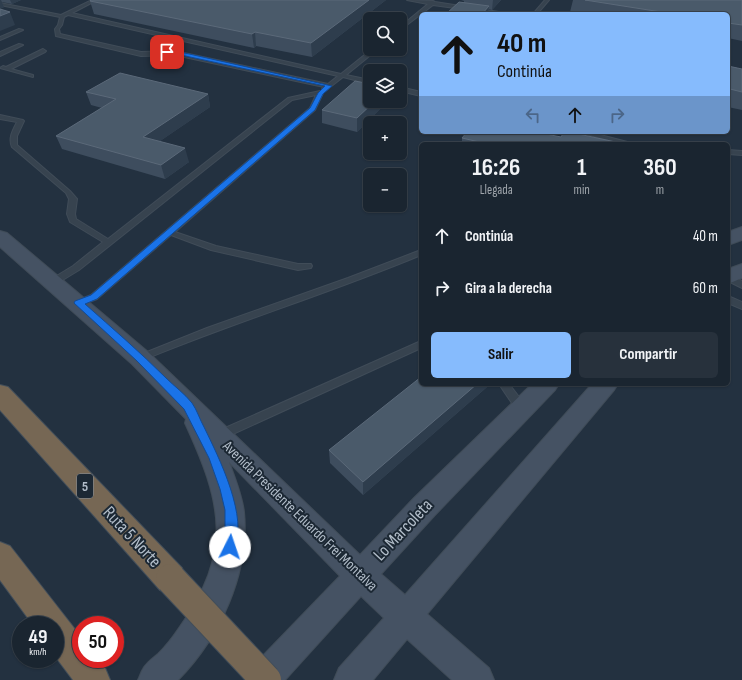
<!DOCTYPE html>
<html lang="es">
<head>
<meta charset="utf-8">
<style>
  :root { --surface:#1a2530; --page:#27313c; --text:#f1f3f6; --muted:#9fa5ab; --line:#38424c; --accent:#86bbfd }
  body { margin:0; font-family:"Sofia Sans Condensed",sans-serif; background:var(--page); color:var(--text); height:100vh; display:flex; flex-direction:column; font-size:15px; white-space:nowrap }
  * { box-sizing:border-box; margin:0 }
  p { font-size:13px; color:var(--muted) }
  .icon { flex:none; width:22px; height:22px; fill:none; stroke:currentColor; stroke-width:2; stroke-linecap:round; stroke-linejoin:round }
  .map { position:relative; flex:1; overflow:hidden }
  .panel { position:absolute; left:419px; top:142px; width:311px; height:244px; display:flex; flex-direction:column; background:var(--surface); border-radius:6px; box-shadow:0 1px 3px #0004,0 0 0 1px var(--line) }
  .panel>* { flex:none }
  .top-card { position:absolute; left:419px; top:12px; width:311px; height:122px; border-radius:6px; box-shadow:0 1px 3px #0004,0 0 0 1px var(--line); background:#86bbfd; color:#111; overflow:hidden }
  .buttons { position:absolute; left:363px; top:12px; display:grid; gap:8px }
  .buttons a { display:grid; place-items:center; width:44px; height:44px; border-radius:6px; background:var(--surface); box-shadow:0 1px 3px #0004,0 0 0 1px var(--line); font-size:20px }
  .speed { position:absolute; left:12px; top:616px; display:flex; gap:8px; font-size:20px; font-weight:700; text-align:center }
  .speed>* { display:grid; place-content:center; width:52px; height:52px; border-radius:50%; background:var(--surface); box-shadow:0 1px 3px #0004,0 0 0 1px var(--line); line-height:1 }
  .speed small { font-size:10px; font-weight:400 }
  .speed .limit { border:6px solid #d22; background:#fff; color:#111 }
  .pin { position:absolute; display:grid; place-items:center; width:34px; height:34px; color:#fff; margin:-17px; border-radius:8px; box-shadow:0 2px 6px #0006 }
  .me { position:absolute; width:44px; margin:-22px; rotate:4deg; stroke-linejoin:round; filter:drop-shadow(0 0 3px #0008) }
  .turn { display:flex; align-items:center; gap:14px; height:84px; padding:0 12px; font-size:18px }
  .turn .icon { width:52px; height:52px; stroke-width:2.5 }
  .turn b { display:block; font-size:28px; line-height:34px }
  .lanes { display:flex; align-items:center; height:38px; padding:0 12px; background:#0003; justify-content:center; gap:20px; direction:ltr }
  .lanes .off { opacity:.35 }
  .eta { display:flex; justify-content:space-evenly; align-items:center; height:68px; text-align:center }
  .eta b { font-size:24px; font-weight:700; line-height:28px }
  .button { display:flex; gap:8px; margin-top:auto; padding:8px 12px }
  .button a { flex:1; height:46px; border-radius:6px; background:var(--accent); color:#111; font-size:16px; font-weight:700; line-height:46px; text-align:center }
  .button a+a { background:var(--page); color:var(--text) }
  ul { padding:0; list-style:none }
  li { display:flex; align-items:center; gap:12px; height:52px; padding:0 12px }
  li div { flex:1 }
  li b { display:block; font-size:15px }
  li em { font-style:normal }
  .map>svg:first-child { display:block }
</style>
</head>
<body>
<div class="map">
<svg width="742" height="680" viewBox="0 0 742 680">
  <rect width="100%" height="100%" fill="#233140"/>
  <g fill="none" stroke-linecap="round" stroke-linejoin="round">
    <defs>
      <g id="lane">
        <path d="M 92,0 L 97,0 L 72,13 L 341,74 L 372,49 L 378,49 L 346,75 L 370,80 L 370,84 L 343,77 L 325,91 L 322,89 L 324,87 L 175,55 L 141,56 L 56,36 L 55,29 L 58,25 L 60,17 L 0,5 L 0,3 L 61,15 ZM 68,15 L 338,76 L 328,84 L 175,51 L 141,52 L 60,34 L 59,29 L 62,25 L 64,17 Z"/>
        <polygon points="407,0 433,1 435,2 511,14 499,14 433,5 400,30 400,27 428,4"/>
        <polygon points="545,0 549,0 537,14 533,14"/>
        <polygon points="19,29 23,30 0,40 0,37"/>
        <polygon points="19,44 23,45 0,56 0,52"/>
        <polygon points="43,49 46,51 45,52 11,69 33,75 33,77 0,68 3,66 6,67"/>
        <polygon points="400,87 421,92 421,96 400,91"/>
        <path d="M 320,91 L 323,93 L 315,110 L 175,232 L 216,246 L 298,264 L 311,264 L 312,266 L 311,268 L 298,270 L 211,250 L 171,235 L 97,299 L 79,306 L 75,303 L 76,301 L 91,295 L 310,108 L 316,95 L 292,100 L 79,270 L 56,284 L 50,284 L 49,282 L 50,280 L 73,266 L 103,242 L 70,222 L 67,214 L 69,199 L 66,193 L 12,147 C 8,138 13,130 17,122 L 0,119 L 0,115 L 23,120 L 24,121 L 17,136 L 17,145 L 70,191 L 77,199 L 75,214 L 76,219 L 108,239 L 288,98 Z"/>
        <polygon points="578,132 589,132 635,144 624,144"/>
        <polygon points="728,150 742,151 742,155 728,154"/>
        <path d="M 421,250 L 421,255 C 330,293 235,322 143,360 L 137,360 L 135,358 L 137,356 L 207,328 L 348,278 Z"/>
        <polygon points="728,274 742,281 742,288 728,281"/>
        <polygon points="728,296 742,302 742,309 728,303"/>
        <polygon points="421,341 421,348 224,438 220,439 216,438 215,435 216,432"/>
        <polygon points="499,384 509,384 526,406 527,409 526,412 522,413 518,412"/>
      </g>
      <g id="secondary">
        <polygon points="742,227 742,240 728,245 728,232"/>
        <path d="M 0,231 L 7,233 L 148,352 L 360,555 L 414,498 L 532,384 L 559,384 L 555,390 L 434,516 L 381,574 L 405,595 L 592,384 L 618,384 L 614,390 L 427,614 L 489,668 L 494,680 L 452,680 L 407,639 L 373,680 L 334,680 L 339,668 L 384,618 L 361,596 L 285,680 L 246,680 L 251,668 L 340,576 L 229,462 C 235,478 242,495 244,512 C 250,573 220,637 178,680 L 138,680 C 140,676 141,672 143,669 C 146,663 153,658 158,654 C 166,646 173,637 179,628 C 234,551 222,503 185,423 L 186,419 L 132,364 L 0,247 Z"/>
        <polygon points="742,264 742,278 728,284 728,269"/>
      </g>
      <g id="highway">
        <polygon points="0,385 8,387 182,568 186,579 182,590 171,594 160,590 0,410"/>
        <polygon points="0,542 10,546 81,637 81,659 98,659 105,668 110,680 73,680 55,656 55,625 33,625 0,580"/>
      </g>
    </defs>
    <use href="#lane" stroke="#404c58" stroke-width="2"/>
    <use href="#secondary" stroke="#404c58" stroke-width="2"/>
    <use href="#highway" stroke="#424e5a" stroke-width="2"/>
    <use href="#lane" fill="#37434f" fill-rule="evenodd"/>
    <use href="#secondary" fill="#455263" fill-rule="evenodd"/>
    <use href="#highway" fill="#766754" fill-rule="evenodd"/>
    <defs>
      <polyline id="highway-bridge" points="171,579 266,680"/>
    </defs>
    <use href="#highway-bridge" stroke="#424e5a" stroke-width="32" stroke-linecap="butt"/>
    <use href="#highway-bridge" stroke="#766754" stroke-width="30"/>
  </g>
  <g fill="#3e4d5e">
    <polygon points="0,0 21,0 12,4 2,2 4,7 0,9"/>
    <polygon points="91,0 386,0 312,57 256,46 254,48 94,14 90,1"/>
    <polygon points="461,0 501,0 492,10 489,9 488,14 464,3 464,1"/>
    <polygon points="573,0 742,0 742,41 728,38 728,14 580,14 570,12"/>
    <polygon points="728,66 742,69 742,110 728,107"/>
    <polygon points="86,92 208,94 210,107 160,141 189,162 165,179 62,149 56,136 102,108 91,105"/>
    <polygon points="388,101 357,132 322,123 322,110"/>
    <polygon points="561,137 625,144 462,144 462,138"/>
    <polygon points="421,384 488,384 487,387 363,495 330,463 329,450"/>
  </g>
  <g fill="#2e3d4d">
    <polygon points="0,0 1,0 4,7 0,9"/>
    <polygon points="10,0 21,0 12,4"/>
    <polygon points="369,0 386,0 312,57 311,43"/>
    <polygon points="493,0 501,0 492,10"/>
    <polygon points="489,6 488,14 482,14"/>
    <polygon points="10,12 15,25 0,31 0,16"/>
    <polygon points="255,32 256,46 254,48 252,34"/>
    <polygon points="208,94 210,107 147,150 143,137"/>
    <polygon points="375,101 388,101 357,132 357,118"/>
    <polygon points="185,148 189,162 165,179 161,165"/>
    <polygon points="477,384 488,384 487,387 363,495 363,482"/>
  </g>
  <g fill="#4a5a6a" stroke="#5b6979">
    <polygon points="91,0 369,0 311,43 255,32 252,34 90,1"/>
    <polygon points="585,0 742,0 742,25 728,23 728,14 674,14"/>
    <polygon points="459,2 489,6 482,14 446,14"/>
    <polygon points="0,9 10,12 0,16"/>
    <polygon points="728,66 742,69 742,92 730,89 728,100"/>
    <polygon points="120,73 208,94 143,137 185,148 161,165 56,136 116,99 86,92"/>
    <polygon points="355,81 370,84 370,101 375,101 357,118 322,110"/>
    <polygon points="467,132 536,132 561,137 564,132 569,132 625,144 488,144 462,138"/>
    <polygon points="421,377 421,384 477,384 363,482 329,450"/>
  </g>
  <path fill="#1a73e8" stroke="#114b97" d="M 167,51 L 176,51 L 332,86 L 323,94 L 315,110 L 97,299 L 85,304 C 112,328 140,352 166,378 C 174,386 185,394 192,403 C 197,410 200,420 204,427 C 219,458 249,517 234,551 L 230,553 L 225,551 L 224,547 L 225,534 L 225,510 L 220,489 L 209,458 L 184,409 L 137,361 L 74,303 L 75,301 L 91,295 L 310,108 L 318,93 L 325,86 L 176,54 L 165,53 L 165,52 Z"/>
  <g text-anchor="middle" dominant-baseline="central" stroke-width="4" stroke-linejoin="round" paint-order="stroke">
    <rect fill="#1c2834" stroke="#86919d" stroke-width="1" x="77" y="474" width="16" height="24" rx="3"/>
    <g font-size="14" font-weight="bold" fill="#b3beca">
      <text x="85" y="486">5</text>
    </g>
    <g font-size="15" fill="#b3beca" stroke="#1c2834">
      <text transform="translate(300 516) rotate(44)">Avenida Presidente Eduardo Frei Montalva</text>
    </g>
    <g font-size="18" fill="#b3beca" stroke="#1c2834">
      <text transform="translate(403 530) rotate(-47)">Lo Marcoleta</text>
      <text transform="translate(132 537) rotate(47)">Ruta 5 Norte</text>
    </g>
  </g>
</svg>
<div class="buttons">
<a><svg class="icon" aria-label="search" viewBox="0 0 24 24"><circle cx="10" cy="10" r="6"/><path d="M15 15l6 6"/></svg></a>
<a><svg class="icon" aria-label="layers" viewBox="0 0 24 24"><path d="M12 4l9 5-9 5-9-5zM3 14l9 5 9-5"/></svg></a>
<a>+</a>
<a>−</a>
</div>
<div class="speed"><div>49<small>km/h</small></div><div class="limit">50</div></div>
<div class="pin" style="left:167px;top:52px;background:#d93025"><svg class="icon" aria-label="arrive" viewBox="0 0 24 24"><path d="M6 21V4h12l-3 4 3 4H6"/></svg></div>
<svg class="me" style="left:230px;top:547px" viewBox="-20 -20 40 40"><circle r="19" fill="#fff"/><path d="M0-13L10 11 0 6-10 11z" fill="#1a73e8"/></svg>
<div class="top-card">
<div class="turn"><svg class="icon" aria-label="ahead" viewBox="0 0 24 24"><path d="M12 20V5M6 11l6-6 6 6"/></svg><div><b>40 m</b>Continúa</div></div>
<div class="lanes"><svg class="icon off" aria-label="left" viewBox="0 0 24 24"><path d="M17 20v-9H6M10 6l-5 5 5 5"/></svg><svg class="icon" aria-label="ahead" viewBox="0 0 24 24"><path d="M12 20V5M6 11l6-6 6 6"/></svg><svg class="icon off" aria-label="right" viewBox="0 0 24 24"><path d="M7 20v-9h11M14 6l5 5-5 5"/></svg></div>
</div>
<section class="panel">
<div class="eta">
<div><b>16:26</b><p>Llegada</p></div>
<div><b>1</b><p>min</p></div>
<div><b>360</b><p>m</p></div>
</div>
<ul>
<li><svg class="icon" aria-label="ahead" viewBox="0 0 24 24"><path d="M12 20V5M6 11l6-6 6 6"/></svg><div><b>Continúa</b></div><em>40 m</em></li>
<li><svg class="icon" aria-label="right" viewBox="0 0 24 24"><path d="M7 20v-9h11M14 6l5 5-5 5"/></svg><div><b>Gira a la derecha</b></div><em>60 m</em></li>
</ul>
<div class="button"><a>Salir</a><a>Compartir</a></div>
</section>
</div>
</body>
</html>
